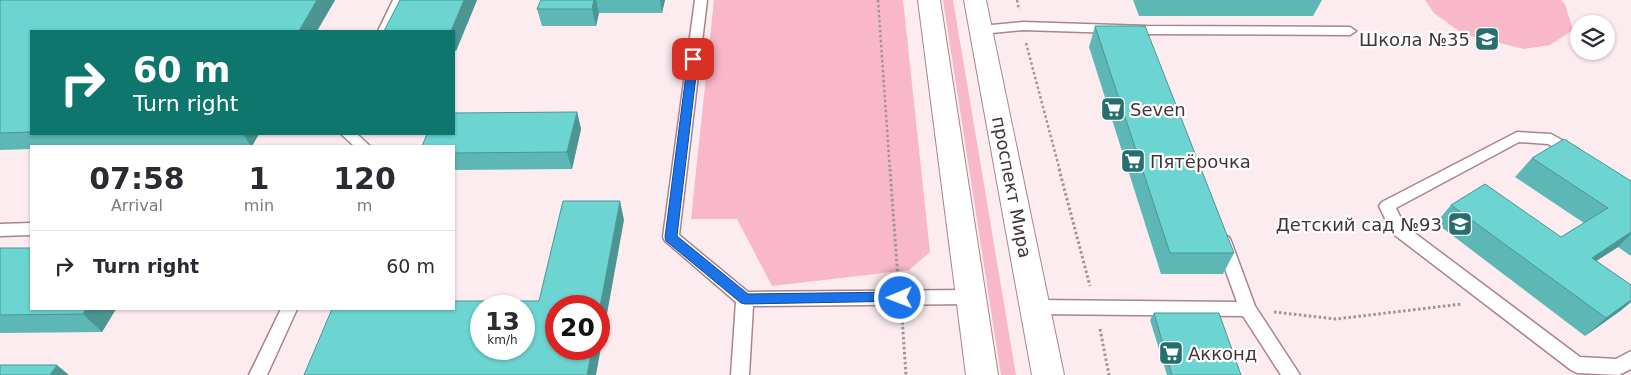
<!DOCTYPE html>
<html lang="en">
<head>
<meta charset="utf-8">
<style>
  :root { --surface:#fff; --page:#f2f2f3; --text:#2b2b33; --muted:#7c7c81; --line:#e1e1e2 }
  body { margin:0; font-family:"DejaVu Sans",sans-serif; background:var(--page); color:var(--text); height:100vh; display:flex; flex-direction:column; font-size:19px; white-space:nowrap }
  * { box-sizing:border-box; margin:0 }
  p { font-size:16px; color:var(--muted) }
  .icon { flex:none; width:28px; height:28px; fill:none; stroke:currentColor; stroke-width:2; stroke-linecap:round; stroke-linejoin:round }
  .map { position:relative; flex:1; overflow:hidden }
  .panel { position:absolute; left:30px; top:145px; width:425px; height:165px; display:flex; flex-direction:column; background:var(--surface); border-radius:0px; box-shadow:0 1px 4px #0004 }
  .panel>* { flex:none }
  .hud { position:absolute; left:30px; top:30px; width:425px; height:105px; border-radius:0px; box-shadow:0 1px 4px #0004; background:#0f766e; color:#fff; overflow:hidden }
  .buttons { position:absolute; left:1570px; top:15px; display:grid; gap:10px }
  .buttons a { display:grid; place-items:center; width:45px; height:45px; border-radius:50%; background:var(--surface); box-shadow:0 1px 4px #0004; font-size:25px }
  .speed { position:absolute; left:470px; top:295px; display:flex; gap:10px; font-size:25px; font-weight:700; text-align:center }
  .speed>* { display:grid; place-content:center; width:65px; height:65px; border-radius:50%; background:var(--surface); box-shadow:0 1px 4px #0004; line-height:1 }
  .speed small { font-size:12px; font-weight:400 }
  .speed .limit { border:8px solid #d22; background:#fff; color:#111 }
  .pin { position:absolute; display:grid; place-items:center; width:42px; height:42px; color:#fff; margin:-21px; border-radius:10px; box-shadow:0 2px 8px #0006 }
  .me { position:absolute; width:55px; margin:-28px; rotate:269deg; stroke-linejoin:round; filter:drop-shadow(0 0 4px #0008) }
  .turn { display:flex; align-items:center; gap:18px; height:105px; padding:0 20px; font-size:22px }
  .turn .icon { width:65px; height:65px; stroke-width:2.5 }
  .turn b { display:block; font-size:35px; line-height:42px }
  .eta { display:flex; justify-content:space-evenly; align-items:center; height:85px; text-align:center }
  .eta b { font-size:30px; font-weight:700; line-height:35px }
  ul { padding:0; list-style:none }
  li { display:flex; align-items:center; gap:15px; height:70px; padding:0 20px; border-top:1px solid var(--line) }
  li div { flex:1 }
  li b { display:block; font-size:19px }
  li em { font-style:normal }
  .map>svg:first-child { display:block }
</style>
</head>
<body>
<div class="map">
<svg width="1631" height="375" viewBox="0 0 1631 375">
  <rect width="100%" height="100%" fill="#fcecf0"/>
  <g fill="#f9b7ca">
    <polygon points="714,0 903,0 930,252 909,270 772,286 737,219 691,219"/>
    <polygon points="943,0 953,0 1016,375 1001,375"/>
    <polygon points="1425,0 1561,0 1565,4 1573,30 1550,45 1524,49 1463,34 1434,13"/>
  </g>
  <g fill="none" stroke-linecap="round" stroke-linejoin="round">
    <defs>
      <g id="lane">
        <polygon points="393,0 405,0 390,31 378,31"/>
        <polygon points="695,0 707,0 679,235 748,292 971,290 977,292 979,297 977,302 971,304 753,306 749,375 731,375 736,302 665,241 663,237"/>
        <polygon points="1023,22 1147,26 1350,27 1356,31 1350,35 1147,34 1023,30 981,34 975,30 981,26"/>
        <polygon points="1517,132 1551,134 1578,149 1580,153 1578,157 1573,158 1548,144 1519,142 1396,208 1404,225 1580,357 1616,359 1631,351 1631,369 1619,375 1577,373 1571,370 1392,233 1379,206 1382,202"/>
        <polygon points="341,134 357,134 370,146 354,146"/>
        <polygon points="31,223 31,235 0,236 0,224"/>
        <polygon points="1223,235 1229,237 1231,241 1255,306 1300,375 1281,375 1243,316 1035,314 1029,312 1027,307 1029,302 1035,300 1237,302 1215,241 1217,237"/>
        <polygon points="281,309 297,309 267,375 249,375"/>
      </g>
      <g id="primary">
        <polygon points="918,0 940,0 998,375 966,375"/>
        <polygon points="964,0 986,0 1064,375 1032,375"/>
      </g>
    </defs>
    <use href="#lane" stroke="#a9848e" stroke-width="3"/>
    <use href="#primary" stroke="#a9848e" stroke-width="2"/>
    <g stroke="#a39397" stroke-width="2.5" stroke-dasharray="2.5 2.5" stroke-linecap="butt">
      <polyline points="878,0 890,171"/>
      <polyline points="1017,0 1019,10"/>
      <polyline points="1026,43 1060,171"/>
    </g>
    <g stroke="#a39397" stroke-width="3" stroke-dasharray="2.5 2.5" stroke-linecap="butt">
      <polyline points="890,169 898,279"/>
      <polyline points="1059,169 1090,286"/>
      <polyline points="1274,312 1336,319 1462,304"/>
      <polyline points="902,317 906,375"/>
      <polyline points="1100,329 1109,375"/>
    </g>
    <use href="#lane" fill="#fff" fill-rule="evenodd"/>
    <use href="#primary" fill="#fff" fill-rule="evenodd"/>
  </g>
  <g fill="#5db7b5">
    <polygon points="0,0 335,0 317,31 31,31 31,134 259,134 252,146 31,146 31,149 0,150"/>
    <polygon points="477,0 456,51 454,51 454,31"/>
    <polygon points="541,0 665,0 662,13 599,13 596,26 542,26 537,9"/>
    <polygon points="1133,0 1322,0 1313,16 1139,16"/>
    <polygon points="1095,26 1234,253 1223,274 1161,274 1089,47"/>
    <polygon points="577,112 581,129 572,169 454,170 454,146"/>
    <polygon points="1532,158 1631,181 1631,256 1618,247 1596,261 1631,285 1631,302 1620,311 1585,336 1436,223 1451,205 1561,237 1584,223 1515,177"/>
    <polygon points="0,248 116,309 102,332 0,333"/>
    <polygon points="1154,313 1241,375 1167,375 1150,320"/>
  </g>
  <g fill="#4c9593">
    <polygon points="317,0 335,0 317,31 299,31"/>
    <polygon points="464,0 477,0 456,51 454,44 454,31 451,31"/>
    <polygon points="594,0 596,0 599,13 596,26 592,9"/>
    <polygon points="660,0 665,0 662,13"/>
    <polygon points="577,112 581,129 572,169 567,152"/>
    <polygon points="243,134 259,134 252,146 251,146"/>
    <polygon points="620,201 624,220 596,375 587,375 592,349 599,349 599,312"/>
    <polygon points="1631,232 1631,234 1618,247 1573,276 1592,258"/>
    <polygon points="1631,300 1631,302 1620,311 1585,336 1606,318"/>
    <polygon points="86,309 116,309 102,332 83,314"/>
    <polygon points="57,365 69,375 50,375"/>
  </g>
  <g fill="#6cd5d2" stroke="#4c9593" fill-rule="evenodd">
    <polygon points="0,0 317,0 299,31 31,31 31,132 0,133"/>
    <polygon points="400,0 464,0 451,31 384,31"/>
    <polygon points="541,0 594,0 592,9 537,9"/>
    <polygon points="1095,26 1145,26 1234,253 1170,253"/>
    <polygon points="577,112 567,152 454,153 454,146 422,146 427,134 454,134 454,113"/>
    <polygon points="1564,139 1631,181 1631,232 1592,258 1631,285 1631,300 1606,318 1451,205 1485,184 1561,237 1608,208 1532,158"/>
    <path d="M 563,201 L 620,201 L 599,312 L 599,306 L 556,306 L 556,349 L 592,349 L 587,375 L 304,375 L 332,309 L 454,309 L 454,301 L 539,301 ZM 481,306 L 524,306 L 524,349 L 481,349 Z"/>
    <polygon points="0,248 31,248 31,309 86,309 83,314 0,315"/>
    <polygon points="1154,313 1219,313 1241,375 1172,375"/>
    <polygon points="0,365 57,365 50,375 0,375"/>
  </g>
  <polygon fill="#1a73e8" stroke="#114b97" points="693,56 698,59 677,236 748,294 900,292 905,294 906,298 905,301 745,304 741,303 666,241 665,237 688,59"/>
  <defs>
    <symbol id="school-square" viewBox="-11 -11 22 22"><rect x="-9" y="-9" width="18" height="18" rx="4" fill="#25706e" stroke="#fefefe"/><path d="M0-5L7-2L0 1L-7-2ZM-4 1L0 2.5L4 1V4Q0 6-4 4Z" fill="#fff"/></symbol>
    <symbol id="supermarket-square" viewBox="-11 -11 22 22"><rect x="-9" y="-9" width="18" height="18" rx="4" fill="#25706e" stroke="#fefefe"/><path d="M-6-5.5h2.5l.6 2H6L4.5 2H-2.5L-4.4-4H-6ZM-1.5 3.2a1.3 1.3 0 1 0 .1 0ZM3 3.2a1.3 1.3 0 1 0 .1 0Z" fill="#fff"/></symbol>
  </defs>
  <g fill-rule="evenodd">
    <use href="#school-square" x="1473" y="25" width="28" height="28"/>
    <use href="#supermarket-square" x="1099" y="95" width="28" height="28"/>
    <use href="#supermarket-square" x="1119" y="147" width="28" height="28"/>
    <use href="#school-square" x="1446" y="210" width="28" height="28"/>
    <use href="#supermarket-square" x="1157" y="339" width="28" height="28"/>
  </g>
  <g text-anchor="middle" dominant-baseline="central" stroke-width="4.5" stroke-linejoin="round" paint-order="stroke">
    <g font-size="18" fill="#433438" stroke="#fefefe" text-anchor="start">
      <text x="1470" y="39" text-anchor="end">Школа №35</text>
      <text x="1130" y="109">Seven</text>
      <text x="1150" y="161">Пятёрочка</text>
      <text x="1442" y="224" text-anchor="end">Детский сад №93</text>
      <text x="1188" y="353">Акконд</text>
    </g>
    <g font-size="18" fill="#433438" stroke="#fefefe">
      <text transform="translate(1012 187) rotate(79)">проспект Мира</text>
    </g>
  </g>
</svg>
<div class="buttons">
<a><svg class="icon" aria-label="layers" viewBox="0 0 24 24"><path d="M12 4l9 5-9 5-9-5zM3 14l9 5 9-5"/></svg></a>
</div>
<div class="speed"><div>13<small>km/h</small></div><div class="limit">20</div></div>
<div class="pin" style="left:693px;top:59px;background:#d93025"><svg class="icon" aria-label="arrive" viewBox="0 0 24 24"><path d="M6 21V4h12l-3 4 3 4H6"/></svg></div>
<svg class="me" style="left:900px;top:298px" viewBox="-20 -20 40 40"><circle r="17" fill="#1a73e8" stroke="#fff" stroke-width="3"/><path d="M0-11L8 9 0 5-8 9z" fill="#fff"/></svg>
<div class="hud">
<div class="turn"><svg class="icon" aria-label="right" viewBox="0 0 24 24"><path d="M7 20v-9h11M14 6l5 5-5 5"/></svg><div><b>60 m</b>Turn right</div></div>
</div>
<section class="panel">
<div class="eta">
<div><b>07:58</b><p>Arrival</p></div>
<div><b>1</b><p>min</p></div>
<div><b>120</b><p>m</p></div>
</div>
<ul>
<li><svg class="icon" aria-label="right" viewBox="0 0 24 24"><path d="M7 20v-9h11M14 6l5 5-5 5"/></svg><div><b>Turn right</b></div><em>60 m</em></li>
</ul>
</section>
</div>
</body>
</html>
